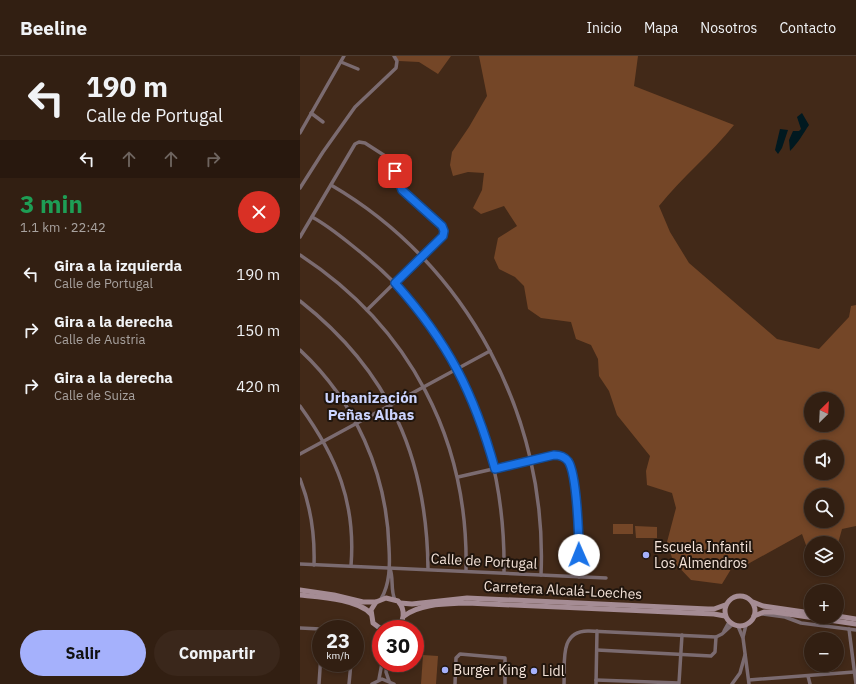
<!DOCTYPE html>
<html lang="es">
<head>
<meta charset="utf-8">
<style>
  :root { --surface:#321f12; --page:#3a271b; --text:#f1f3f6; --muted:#a8a29f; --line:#4d3d32; --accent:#a5b1fc }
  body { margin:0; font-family:"IBM Plex Sans",sans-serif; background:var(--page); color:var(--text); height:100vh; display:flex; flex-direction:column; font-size:15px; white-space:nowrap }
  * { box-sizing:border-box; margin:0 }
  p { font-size:13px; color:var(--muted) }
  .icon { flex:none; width:22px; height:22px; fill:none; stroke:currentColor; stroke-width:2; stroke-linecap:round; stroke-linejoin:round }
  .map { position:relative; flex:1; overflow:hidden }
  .drawer { display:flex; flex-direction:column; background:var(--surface); width:300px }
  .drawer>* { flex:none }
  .guide { background:#321f12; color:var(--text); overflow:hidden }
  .needle { width:26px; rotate:24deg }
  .buttons { position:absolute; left:504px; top:336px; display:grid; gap:8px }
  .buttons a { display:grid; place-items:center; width:40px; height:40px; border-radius:50%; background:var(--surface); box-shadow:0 2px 6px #0003,0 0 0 1px var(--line); font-size:20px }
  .speed { position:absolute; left:12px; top:564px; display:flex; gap:8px; font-size:20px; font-weight:700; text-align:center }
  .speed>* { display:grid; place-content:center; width:52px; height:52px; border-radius:50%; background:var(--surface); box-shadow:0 2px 6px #0003,0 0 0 1px var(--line); line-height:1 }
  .speed small { font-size:10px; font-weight:400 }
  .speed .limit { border:6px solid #d22; background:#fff; color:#111 }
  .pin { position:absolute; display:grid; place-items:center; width:34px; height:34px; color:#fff; margin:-17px; border-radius:8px; box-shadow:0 2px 6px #0006 }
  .me { position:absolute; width:44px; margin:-22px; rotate:359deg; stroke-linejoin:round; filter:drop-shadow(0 0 3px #0008) }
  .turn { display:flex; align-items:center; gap:14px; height:84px; padding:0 20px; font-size:18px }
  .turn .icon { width:52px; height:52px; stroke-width:2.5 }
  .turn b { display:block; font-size:28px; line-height:34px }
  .lanes { display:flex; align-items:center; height:38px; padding:0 20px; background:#0003; justify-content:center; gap:20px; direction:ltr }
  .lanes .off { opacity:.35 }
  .round { display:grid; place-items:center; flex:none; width:42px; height:42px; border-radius:21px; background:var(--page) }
  .overview { display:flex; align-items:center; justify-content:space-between; height:68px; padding:0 20px }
  h1 { font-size:24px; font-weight:700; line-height:30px; color:#1e9e55 }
  .button { display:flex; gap:8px; margin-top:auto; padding:8px 20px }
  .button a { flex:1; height:46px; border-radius:24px; background:var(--accent); color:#111; font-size:16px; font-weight:700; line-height:46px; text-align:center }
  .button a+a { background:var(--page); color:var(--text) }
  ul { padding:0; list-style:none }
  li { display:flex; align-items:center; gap:12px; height:56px; padding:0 20px }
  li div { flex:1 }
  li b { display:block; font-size:15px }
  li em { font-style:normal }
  header { display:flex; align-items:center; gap:24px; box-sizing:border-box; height:56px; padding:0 20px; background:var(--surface); border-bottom:1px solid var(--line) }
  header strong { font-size:19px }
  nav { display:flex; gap:22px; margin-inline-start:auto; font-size:14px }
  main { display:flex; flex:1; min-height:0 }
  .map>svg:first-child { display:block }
</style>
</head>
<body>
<header>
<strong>Beeline</strong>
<nav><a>Inicio</a><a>Mapa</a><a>Nosotros</a><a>Contacto</a></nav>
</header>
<main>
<section class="drawer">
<div class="guide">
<div class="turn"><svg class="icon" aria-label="left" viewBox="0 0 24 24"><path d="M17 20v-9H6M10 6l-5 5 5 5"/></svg><div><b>190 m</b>Calle de Portugal</div></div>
<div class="lanes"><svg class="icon" aria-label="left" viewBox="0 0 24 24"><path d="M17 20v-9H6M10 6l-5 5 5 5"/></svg><svg class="icon off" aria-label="ahead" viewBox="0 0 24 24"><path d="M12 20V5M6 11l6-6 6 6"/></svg><svg class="icon off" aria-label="ahead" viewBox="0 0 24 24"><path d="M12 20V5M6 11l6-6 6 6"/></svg><svg class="icon off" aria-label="right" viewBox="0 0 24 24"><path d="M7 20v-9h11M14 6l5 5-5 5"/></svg></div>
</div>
<div class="overview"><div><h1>3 min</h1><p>1.1 km · 22:42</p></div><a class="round" style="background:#d93025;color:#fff"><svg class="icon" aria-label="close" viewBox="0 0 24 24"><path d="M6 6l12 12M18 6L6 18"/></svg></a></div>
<ul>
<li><svg class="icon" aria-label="left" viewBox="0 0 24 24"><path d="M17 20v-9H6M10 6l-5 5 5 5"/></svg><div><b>Gira a la izquierda</b><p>Calle de Portugal</p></div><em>190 m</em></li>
<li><svg class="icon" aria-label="right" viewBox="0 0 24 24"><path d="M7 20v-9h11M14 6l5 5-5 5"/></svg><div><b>Gira a la derecha</b><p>Calle de Austria</p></div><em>150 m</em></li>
<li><svg class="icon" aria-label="right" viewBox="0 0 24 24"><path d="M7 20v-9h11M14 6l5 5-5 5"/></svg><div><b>Gira a la derecha</b><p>Calle de Suiza</p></div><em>420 m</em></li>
</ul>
<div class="button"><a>Salir</a><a>Compartir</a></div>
</section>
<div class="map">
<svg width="556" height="628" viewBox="0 0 556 628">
  <rect width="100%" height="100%" fill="#422918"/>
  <g fill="#744627" fill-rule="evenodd">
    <polygon points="95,0 151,0 138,18 119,6 99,5"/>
    <path d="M 179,0 L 338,0 L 334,30 L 434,69 C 411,98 382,121 359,150 L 370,176 L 389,207 L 477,283 L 519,293 L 549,261 L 551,250 L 556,249 L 556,470 L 542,473 L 537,491 L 537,487 L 511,487 L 511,503 L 502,478 L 446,509 L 436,505 L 422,528 L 391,524 L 373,505 L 367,486 L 376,452 L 372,437 L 347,429 L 346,415 L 350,400 L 317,359 L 309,335 L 299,320 L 298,303 L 291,289 L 276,283 L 271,266 L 241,262 L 228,253 L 224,230 L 215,221 L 199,213 L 194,202 L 198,182 L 217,170 L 204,150 L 181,158 L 173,152 L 182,134 L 184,117 L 168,116 L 153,120 L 150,109 L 152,96 L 169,71 L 187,40 ZM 511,343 L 537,343 L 537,369 L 511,369 ZM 511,391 L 537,391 L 537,417 L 511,417 ZM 511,439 L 537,439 L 537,465 L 511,465 Z"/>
    <rect x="313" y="468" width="20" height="10"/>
    <polygon points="335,470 357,471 357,482 336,482"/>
    <polygon points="123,599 138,600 136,628 121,628"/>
  </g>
  <g fill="#011920">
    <path d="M 502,57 L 509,69 C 503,78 498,87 490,95 L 489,84 L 493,75 L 499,75 L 501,73 L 497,61 Z"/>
    <polygon points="480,73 488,74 482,92 478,98 475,94"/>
  </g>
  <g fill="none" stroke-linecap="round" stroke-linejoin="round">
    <g stroke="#7b6b70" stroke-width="3.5">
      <polyline points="41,6 58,13"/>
      <polyline points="11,57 23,66"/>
      <polyline points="0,77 44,0"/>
      <path d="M 31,129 C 167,208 248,361 241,519"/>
      <polyline points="0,132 23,96 55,51 96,12 97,5 94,0"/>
      <path d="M 12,161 C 29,170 44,183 59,195 C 159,274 206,391 204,517"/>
      <polyline points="0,181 55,88 59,86 65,87 93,105 101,134 142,170 144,178 67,254"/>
      <path d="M 0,199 C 110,271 169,384 166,515"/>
      <path d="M 0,245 C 89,315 127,401 128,513"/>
      <path d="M 0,294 C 55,345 87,417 89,492 C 90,509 90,528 81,543"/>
      <path d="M 0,350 C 37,401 56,447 51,510"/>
      <polyline points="0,398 190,295"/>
      <path d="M 158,421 L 250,400 C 256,399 263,399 267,404 C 279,418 279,500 279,521"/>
      <path d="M 0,423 C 11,451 15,479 14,509"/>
      <polyline points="0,508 306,522"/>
      <path d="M 90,513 C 94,523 90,533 95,544"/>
      <polyline points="463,558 485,561 501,567 556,574"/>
      <polyline points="438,570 443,582 449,628"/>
      <polyline points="0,572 21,573"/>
      <polyline points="549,573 556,628"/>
      <polyline points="424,575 429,566"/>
      <polyline points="443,581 446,569"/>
      <polyline points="297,594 411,600 415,596 416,581"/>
      <polyline points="87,607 86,616 89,625"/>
      <polyline points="508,620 510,628"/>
      <polyline points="79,623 82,607"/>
      <polyline points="296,624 379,627 382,579"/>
      <polyline points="449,624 554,616"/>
      <polyline points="19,628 21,598"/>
      <polyline points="49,628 51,607"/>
      <polyline points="72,628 82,623 94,628"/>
      <polyline points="155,628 156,602 160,598 205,602 205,628"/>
      <path d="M 264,628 C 265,606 259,574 289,575 L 416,581 L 422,578 L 433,568"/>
      <polyline points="296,628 297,575"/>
      <polyline points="432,628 440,617 445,599"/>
    </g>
    <g stroke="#a58c94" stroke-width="5">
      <polyline points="0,534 34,539 63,546 76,546"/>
      <path d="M 0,539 C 19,541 58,543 71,558"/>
      <circle cx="440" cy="555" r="15"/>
      <polyline points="453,546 463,550 511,557"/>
      <polyline points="100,547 112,548 167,542 408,553 414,553 425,549"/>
      <path d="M 104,560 C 121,547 147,548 167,547 L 414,558 L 425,560"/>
      <polyline points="454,560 464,556 474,556 556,568"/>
      <polyline points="537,560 556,563"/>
      <path d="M 81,573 L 73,567 L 71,554 L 76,546 L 86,542 L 98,545 C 106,554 105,567 94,573"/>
    </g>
  </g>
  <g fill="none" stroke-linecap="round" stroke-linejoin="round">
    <defs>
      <path id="route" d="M 95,115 L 102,134 L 142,170 L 144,175 L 143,180 L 95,227 C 148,286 174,337 195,413 L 254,399 C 259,399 264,400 268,405 C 277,417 279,482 279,499"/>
    </defs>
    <use href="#route" stroke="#114b97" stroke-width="10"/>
    <use href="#route" stroke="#1a73e8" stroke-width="7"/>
  </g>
  <g fill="#a5b1fc" stroke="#20150d" stroke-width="1.5">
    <circle cx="346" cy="499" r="4"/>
    <circle cx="145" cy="614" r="4"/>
    <circle cx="234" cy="615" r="4"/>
  </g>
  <g text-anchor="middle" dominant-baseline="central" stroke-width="4" stroke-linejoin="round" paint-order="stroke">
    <g font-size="14" fill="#f5e4da" stroke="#20150d" text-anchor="start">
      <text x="354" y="491">Escuela Infantil<tspan x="354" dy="16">Los Almendros</tspan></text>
      <text x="153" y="614">Burger King</text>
      <text x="242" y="615">Lidl</text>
    </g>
    <g font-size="14" fill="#f5e4da" stroke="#20150d">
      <text transform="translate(184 505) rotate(3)">Calle de Portugal</text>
      <text transform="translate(263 534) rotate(3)">Carretera Alcalá-Loeches</text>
    </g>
    <g font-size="15" font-weight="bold" fill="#cbd4ff" stroke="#20150d">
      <text x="71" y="341">Urbanización<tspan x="71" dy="17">Peñas Albas</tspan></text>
    </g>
  </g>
</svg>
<div class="buttons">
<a><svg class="needle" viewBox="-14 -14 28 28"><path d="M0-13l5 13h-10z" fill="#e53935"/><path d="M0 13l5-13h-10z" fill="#a8a29f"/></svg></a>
<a><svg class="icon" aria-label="sound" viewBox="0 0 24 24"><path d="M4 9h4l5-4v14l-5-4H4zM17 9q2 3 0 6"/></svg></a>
<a><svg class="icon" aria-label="search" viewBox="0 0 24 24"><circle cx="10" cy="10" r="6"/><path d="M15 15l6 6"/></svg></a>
<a><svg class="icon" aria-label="layers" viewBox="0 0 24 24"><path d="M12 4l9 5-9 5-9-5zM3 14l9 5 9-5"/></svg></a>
<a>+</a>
<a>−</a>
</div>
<div class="speed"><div>23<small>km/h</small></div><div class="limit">30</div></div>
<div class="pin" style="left:95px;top:115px;background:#d93025"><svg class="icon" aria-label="arrive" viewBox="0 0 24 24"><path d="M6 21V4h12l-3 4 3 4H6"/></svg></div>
<svg class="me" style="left:279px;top:499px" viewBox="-20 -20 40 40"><circle r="19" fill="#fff"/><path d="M0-13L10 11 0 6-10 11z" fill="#1a73e8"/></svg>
</div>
</main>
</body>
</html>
